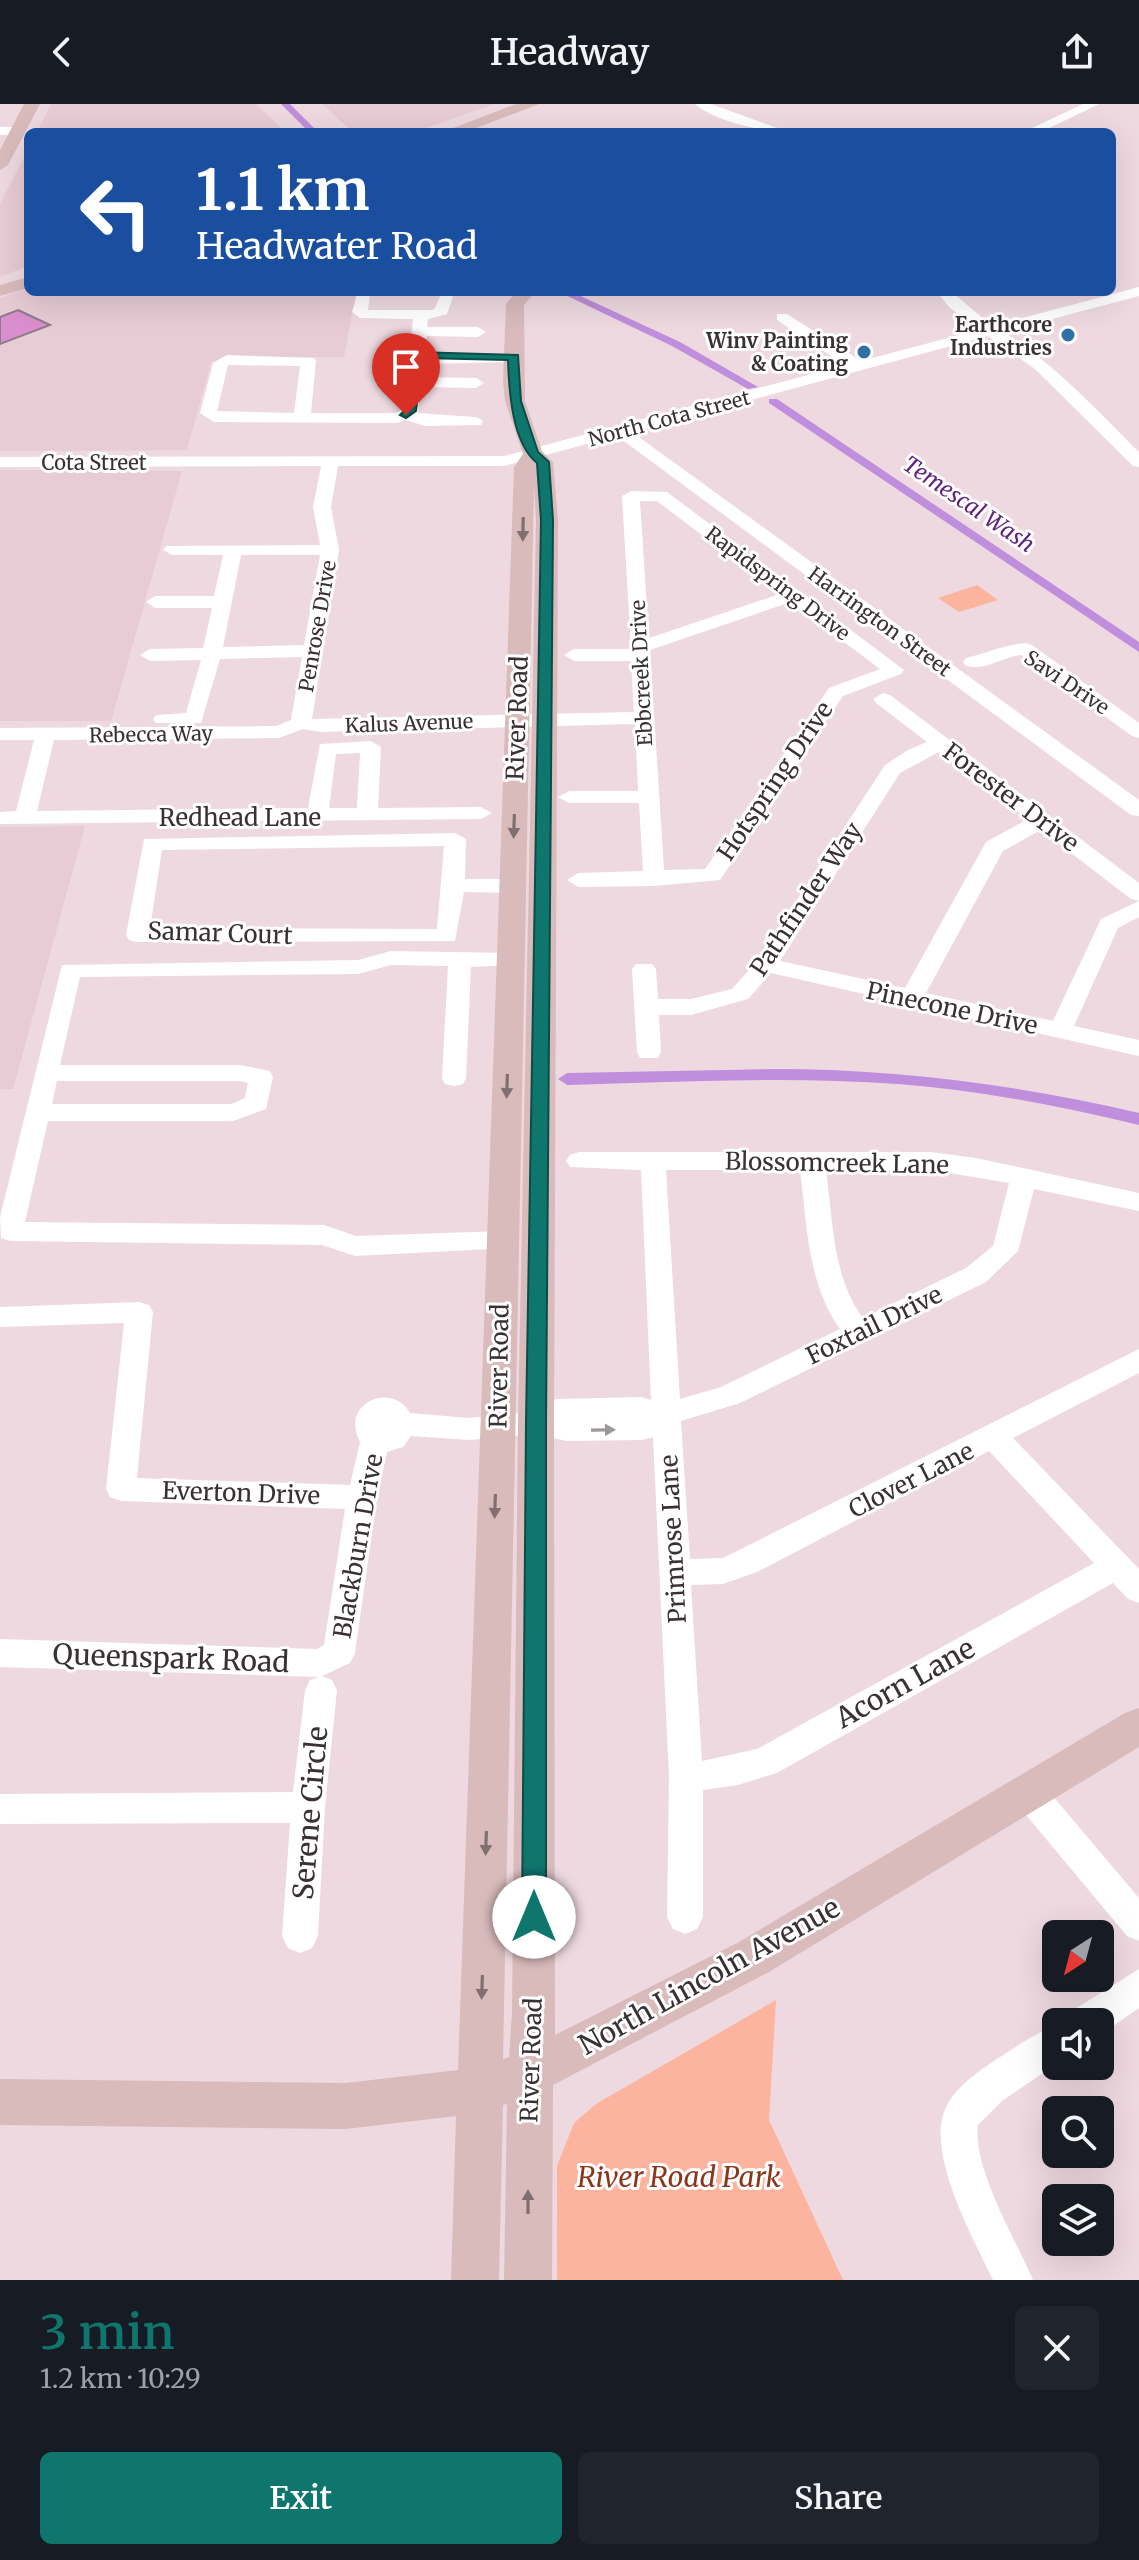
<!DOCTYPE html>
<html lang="en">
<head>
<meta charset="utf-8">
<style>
  :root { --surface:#171b24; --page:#20242c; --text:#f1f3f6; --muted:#9ea1a6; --accent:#0f766e }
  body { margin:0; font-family:Merriweather,serif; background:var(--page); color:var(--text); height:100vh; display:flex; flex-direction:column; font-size:30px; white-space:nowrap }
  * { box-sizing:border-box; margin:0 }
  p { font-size:26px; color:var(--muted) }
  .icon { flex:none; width:44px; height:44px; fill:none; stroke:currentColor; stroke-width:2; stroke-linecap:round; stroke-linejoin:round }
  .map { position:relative; height:2176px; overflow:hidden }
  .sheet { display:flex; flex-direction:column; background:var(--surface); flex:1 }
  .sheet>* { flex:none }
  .top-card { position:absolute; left:24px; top:24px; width:1092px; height:168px; border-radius:12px; box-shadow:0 8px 32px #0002; background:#1a4fa0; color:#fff; overflow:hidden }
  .needle { width:52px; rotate:216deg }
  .controls { position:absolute; left:1042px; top:1816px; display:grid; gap:16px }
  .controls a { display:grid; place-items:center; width:72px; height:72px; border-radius:12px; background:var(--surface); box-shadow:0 8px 32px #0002; font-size:40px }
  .pin { position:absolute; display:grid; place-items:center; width:68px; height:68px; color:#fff; margin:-82px -34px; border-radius:50% 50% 50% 0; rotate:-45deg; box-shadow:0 0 8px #0007 }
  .pin .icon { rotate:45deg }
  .me { position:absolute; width:88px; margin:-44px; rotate:0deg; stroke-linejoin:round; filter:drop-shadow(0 0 6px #0008) }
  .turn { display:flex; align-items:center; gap:28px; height:168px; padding:0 40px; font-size:36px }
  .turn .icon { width:104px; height:104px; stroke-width:2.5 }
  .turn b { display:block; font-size:56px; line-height:68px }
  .round { display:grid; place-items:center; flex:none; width:84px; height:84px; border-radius:12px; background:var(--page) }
  .summary { display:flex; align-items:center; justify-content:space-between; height:136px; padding:0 40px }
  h1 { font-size:48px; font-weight:600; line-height:60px; color:var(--accent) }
  .cta { display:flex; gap:16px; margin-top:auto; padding:16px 40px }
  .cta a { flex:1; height:92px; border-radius:12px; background:var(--accent); color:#fff; font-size:32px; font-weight:600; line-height:92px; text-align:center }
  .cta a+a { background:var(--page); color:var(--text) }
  header { display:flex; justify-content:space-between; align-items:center; height:104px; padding:0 40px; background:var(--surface); font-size:36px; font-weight:600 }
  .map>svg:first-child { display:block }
</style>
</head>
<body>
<header><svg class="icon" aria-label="back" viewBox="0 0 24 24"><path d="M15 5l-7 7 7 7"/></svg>Headway<svg class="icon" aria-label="share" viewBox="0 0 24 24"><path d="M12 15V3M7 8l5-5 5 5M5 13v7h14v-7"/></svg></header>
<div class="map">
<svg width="1139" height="2176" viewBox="0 0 1139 2176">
  <rect width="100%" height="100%" fill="#eed9e0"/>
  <g fill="#e7cbd5">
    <polygon points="51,0 256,0 283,26 37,28"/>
    <polygon points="322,0 494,0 415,28 353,28"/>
    <polygon points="28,46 28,162 0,173 0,100"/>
    <polygon points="28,184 28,188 356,188 344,253 230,253 211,258 187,346 0,347 0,194"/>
    <polygon points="0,366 182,367 111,617 0,617"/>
    <polygon points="85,722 13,985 0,985 0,723"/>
  </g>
  <g fill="#fdb49f">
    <polygon points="977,481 998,496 959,508 938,494"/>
    <polygon points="776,1896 769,2016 843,2176 557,2176 557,2062 574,2019 596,2000"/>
  </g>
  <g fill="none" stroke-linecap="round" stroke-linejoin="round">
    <g fill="#bf8edd" fill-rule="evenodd">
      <polygon points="281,0 290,0 318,28 309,28"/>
      <polygon points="559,188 572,188 680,238 758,283 748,285 672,242"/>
      <polygon points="769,295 777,295 1139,538 1139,548 769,299"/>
      <path d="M 774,965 C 899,965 1018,981 1139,1009 L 1139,1021 C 1059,1002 979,986 898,980 C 788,972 677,978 567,981 L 558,975 L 567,969 Z"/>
    </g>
  </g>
  <polygon fill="#da8ecd" stroke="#8b7c88" stroke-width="2" points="18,206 50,221 0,240 0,213"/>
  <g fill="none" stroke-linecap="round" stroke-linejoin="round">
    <g fill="#fff" fill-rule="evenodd">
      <path d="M 695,0 L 711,0 L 788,28 C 763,28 714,17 695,0 Z"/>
      <polygon points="1083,0 1099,0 1041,28 1024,28"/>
      <polygon points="0,23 18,23 24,27 18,31 0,31"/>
      <path d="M 1139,183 L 1139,192 L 1003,228 C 1055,260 1096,305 1139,348 L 1139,363 L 1133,362 L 1035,265 L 988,232 L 632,328 L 1139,696 L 1139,712 L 1131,711 L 617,332 L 504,362 L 338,362 L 331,403 L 339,446 L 312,615 L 634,608 L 631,557 L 574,557 L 564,551 L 574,545 L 631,545 L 622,392 L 631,387 L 667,388 L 904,566 L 901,570 L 843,592 L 720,776 L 654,782 L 578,783 L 567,776 L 578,769 L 643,767 L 639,699 L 569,699 L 558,693 L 569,687 L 638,687 L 635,620 L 321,628 L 303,625 L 279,634 L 54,636 L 37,707 L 308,704 L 320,640 L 371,637 L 381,643 L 378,704 L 481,703 L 492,709 L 481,715 L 0,720 L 0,708 L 16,707 L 34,636 L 0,636 L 0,624 L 276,622 L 291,616 L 302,553 L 220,555 L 201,619 L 156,619 L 153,615 L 156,611 L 186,609 L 201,556 L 150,557 L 140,551 L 150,545 L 203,544 L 212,504 L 155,504 L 146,498 L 155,492 L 214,492 L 223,451 L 172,451 L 163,446 L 166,442 L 320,441 L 313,403 L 321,362 L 0,363 L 0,353 L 504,352 L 845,261 L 777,216 L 777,210 L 787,210 L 861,257 L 978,226 L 949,203 L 937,188 L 952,188 L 992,222 ZM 640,397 L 657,397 L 780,490 L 649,534 ZM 241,451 L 320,451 L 304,541 L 223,543 ZM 791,498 L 880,565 L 829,584 L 705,765 L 664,766 L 650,546 ZM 360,649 L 357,704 L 329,704 L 336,650 Z"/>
      <path d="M 358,188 L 368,188 L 370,191 L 368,206 L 432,206 L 435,204 L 441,190 L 451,190 L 453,193 L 447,210 L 428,215 L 427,223 L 478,223 L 486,228 L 478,233 L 427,232 L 425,251 L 520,250 L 522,253 L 514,258 L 424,260 L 422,273 L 476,274 L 484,279 L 476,284 L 421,283 L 418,309 L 475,313 L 481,315 L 483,318 L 481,321 L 425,322 L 406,316 L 397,319 L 214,318 L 200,309 L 213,259 L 227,251 L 314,254 L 316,257 L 311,309 L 396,309 L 403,305 L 413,215 L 360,214 L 352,208 ZM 228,261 L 300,262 L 294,309 L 217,307 Z"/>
      <path d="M 1025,539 L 1032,541 L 1139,619 L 1139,634 L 1132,632 L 1021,551 C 1001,553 987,567 966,562 L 963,558 L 966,554 C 986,549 1004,541 1025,539 Z"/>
      <path d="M 883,589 L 890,591 L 1139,779 L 1139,797 L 1131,795 L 1041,726 L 1003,747 L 926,889 L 1053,917 L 1101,815 L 1139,797 L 1139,813 L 1118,824 L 1074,922 L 1139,936 L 1139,952 L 771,869 L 748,895 L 691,911 L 659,911 L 661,948 L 658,954 L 640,954 L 637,948 L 632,865 L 636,860 L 652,860 L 656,865 L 658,895 L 691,895 L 732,885 L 758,856 L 885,661 L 908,646 L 927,638 L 876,599 L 873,595 ZM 939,648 L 1028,715 L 986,738 L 905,884 L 780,857 L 900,669 Z"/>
      <path d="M 455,729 L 466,735 L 465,775 L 512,775 L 523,782 L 512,789 L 464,788 L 455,837 L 137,838 L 129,836 L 126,831 L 144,735 ZM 444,742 L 437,825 L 150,824 L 162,746 Z"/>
      <path d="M 391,847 L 510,849 L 518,851 L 522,856 L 518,861 L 471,863 L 466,974 L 463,980 L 454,982 L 445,980 L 442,974 L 448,862 L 391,861 L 358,870 L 80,873 L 60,961 L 240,961 L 270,967 L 273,973 L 266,1005 L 233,1017 L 48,1017 L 25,1118 L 324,1121 L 356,1132 L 502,1127 L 511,1130 L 515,1137 L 511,1144 L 355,1152 L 322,1141 L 10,1137 L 1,1134 L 0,1113 L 62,861 L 358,856 ZM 57,977 L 240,977 L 248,979 L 245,994 L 231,1000 L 52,1000 Z"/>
      <path d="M 579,1048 L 931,1048 L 976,1054 L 1139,1089 L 1139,1107 L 1034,1085 L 1018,1147 L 986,1178 L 740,1299 L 681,1317 L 690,1455 L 723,1454 L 1139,1245 L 1139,1269 L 1013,1334 L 1139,1465 L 1139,1499 L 1128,1495 L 1113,1479 L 777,1669 L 738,1681 L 703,1686 L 703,1813 L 697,1825 L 685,1830 L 673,1825 L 667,1813 L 669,1674 L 653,1333 L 642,1336 L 566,1337 L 536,1330 L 469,1336 L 411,1332 L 403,1343 L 387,1348 L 377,1394 L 355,1549 L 350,1559 L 322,1572 L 332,1576 L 337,1586 L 325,1703 L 318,1832 L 312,1844 L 300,1849 L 288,1844 L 282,1832 L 290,1719 L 0,1720 L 0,1690 L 293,1688 L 305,1586 L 310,1576 L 319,1573 L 0,1563 L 0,1535 L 317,1545 L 324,1541 L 345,1405 L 121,1397 L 110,1393 L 106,1385 L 124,1219 L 0,1223 L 0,1203 L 139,1198 L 149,1201 L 153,1208 L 137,1374 L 350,1381 L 360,1338 C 339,1298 393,1277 410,1309 L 469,1314 L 530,1308 L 556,1295 L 641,1293 L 651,1296 L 641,1066 L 570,1063 L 566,1057 L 570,1051 ZM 666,1066 L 800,1066 C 807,1120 807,1179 840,1225 L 721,1283 L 680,1295 ZM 826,1066 L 931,1066 L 1009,1079 L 993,1142 L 966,1164 L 863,1214 C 832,1173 833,1115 826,1066 ZM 989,1347 L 1094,1459 L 757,1645 L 702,1657 L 691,1481 L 723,1480 L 757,1468 Z"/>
      <polygon points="1028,1673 1040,1677 1139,1794 1139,1837 1127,1832 1016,1699 1011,1688 1016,1677"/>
      <polygon points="1139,1865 1139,1904 1100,1931 1100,1918 1070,1918 1075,1905"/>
      <path d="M 1056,1921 L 1056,1960 L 1002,1997 L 978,2021 C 972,2063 1016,2136 1033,2176 L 993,2176 C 973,2134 923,2045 947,2001 C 958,1981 979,1967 997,1955 C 1016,1943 1035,1929 1056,1921 Z"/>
    </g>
    <g fill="#d9bbbc" fill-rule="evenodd">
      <polygon points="24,0 40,0 8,61 0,66 0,46"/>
      <polygon points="516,0 539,0 466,28 443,28"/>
      <polygon points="28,173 28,184 0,192 0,181"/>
      <path d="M 516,188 L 535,188 L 524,201 L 525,297 L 542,347 L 553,358 L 558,416 L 554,1319 L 555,1931 L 739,1838 L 1125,1609 L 1139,1604 L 1139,1643 L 769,1868 L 553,1981 L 552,2176 L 504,2176 L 507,2000 L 503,2001 L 499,2176 L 451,2176 L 456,2012 L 346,2025 L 0,2021 L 0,1975 L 346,1979 L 458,1966 L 514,363 L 523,350 L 505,297 L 503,277 L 506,200 ZM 534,381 L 536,416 L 518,1319 L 512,1908 L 509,1953 L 503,1955 Z"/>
    </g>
  </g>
  <defs><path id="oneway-solid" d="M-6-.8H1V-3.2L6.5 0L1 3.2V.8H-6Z" transform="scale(2)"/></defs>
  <g fill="#816f71">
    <use href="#oneway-solid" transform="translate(523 425) rotate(91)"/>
    <use href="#oneway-solid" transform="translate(514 722) rotate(92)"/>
    <use href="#oneway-solid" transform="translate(507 982) rotate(92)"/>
    <use href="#oneway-solid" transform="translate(495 1402) rotate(92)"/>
    <use href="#oneway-solid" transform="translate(486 1739) rotate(92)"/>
    <use href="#oneway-solid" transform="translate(482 1883) rotate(92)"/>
    <use href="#oneway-solid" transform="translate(528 2098) rotate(-90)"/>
  </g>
  <use fill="#9c989a" href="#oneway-solid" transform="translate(603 1326) rotate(-1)"/>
  <path fill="#0f766e" stroke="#0a4d48" stroke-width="2" d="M 413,248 L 518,251 L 521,297 L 538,348 L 549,358 L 553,416 L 546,1319 L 546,1813 L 543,1822 L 534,1825 L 526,1822 L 522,1813 L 526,1319 L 541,416 L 537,359 C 512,339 509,287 508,256 L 422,254 L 416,307 L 406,314 L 400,311 L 405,306 Z"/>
  <g fill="#3170a7" stroke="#fff" stroke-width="3">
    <circle cx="1068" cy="231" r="8"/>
    <circle cx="864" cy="248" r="8"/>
  </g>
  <g text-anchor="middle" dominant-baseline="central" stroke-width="6" stroke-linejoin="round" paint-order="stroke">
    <g font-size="20" font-weight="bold" fill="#393134" stroke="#fff" text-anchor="end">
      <text x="1052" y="220">Earthcore<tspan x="1052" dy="23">Industries</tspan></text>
      <text x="848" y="236">Winv Painting<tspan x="848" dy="23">&amp; Coating</tspan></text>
    </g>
    <g font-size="20" fill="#393134" stroke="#fff">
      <text transform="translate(669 314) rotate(-15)">North Cota Street</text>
      <text x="94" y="358">Cota Street</text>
      <text transform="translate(778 479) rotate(37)">Rapidspring Drive</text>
      <text transform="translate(880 517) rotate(36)">Harrington Street</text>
      <text transform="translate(317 522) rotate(-80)">Penrose Drive</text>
      <text transform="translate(641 569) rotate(-93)">Ebbcreek Drive</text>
      <text transform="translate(1067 578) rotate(34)">Savi Drive</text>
      <text transform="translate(409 619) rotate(-2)">Kalus Avenue</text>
      <text transform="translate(151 630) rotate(-1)">Rebecca Way</text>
    </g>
    <g font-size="22" font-style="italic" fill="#60237f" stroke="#fff">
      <text transform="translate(969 400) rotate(34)">Temescal Wash</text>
    </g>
    <g font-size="24" fill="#393134" stroke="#fff">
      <text transform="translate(517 614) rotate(-88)">River Road</text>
      <text transform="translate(775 677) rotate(-56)">Hotspring Drive</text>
      <text transform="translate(1011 693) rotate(37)">Forester Drive</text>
      <text x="240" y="713">Redhead Lane</text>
      <text transform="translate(806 795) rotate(-56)">Pathfinder Way</text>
      <text transform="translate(220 829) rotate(2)">Samar Court</text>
      <text transform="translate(952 904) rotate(12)">Pinecone Drive</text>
      <text transform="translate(837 1059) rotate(1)">Blossomcreek Lane</text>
      <text transform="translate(874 1221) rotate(-26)">Foxtail Drive</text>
      <text transform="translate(499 1262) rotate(-89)">River Road</text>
      <text transform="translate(911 1376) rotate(-27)">Clover Lane</text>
      <text transform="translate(241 1389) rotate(2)">Everton Drive</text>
      <text transform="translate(673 1435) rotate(-93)">Primrose Lane</text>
      <text transform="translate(358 1442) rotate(-80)">Blackburn Drive</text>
      <text transform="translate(531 1956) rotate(-88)">River Road</text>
    </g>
    <g font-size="28" fill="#393134" stroke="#fff">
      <text transform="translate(171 1554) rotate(2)">Queenspark Road</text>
      <text transform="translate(905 1579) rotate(-29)">Acorn Lane</text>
      <text transform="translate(310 1709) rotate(-85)">Serene Circle</text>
      <text transform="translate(709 1872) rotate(-29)">North Lincoln Avenue</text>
    </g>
    <g font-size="28" font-style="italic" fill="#8b361c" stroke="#fff">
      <text x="679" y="2073">River Road Park</text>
    </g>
  </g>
</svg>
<div class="controls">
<a><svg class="needle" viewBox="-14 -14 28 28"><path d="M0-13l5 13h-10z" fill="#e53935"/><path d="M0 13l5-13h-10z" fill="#9ea1a6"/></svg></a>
<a><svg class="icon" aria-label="sound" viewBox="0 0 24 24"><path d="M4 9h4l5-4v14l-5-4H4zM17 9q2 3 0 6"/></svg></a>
<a><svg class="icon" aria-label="search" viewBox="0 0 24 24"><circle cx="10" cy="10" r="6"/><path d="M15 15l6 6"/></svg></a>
<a><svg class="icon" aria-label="layers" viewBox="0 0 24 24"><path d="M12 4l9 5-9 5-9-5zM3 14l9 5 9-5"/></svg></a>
</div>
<div class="pin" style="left:406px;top:311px;background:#d93025"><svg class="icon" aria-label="arrive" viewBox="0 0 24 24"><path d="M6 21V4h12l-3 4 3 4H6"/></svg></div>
<svg class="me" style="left:534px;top:1813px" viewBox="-20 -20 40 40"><circle r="19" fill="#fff"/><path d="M0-13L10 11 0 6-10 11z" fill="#0f766e"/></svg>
<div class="top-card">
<div class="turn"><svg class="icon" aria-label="left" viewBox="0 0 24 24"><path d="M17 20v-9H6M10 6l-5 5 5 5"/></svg><div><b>1.1 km</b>Headwater Road</div></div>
</div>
</div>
<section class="sheet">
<div class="summary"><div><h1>3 min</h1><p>1.2 km · 10:29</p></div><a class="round"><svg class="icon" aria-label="close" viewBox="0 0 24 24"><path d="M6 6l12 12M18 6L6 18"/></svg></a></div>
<div class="cta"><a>Exit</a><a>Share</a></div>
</section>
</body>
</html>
